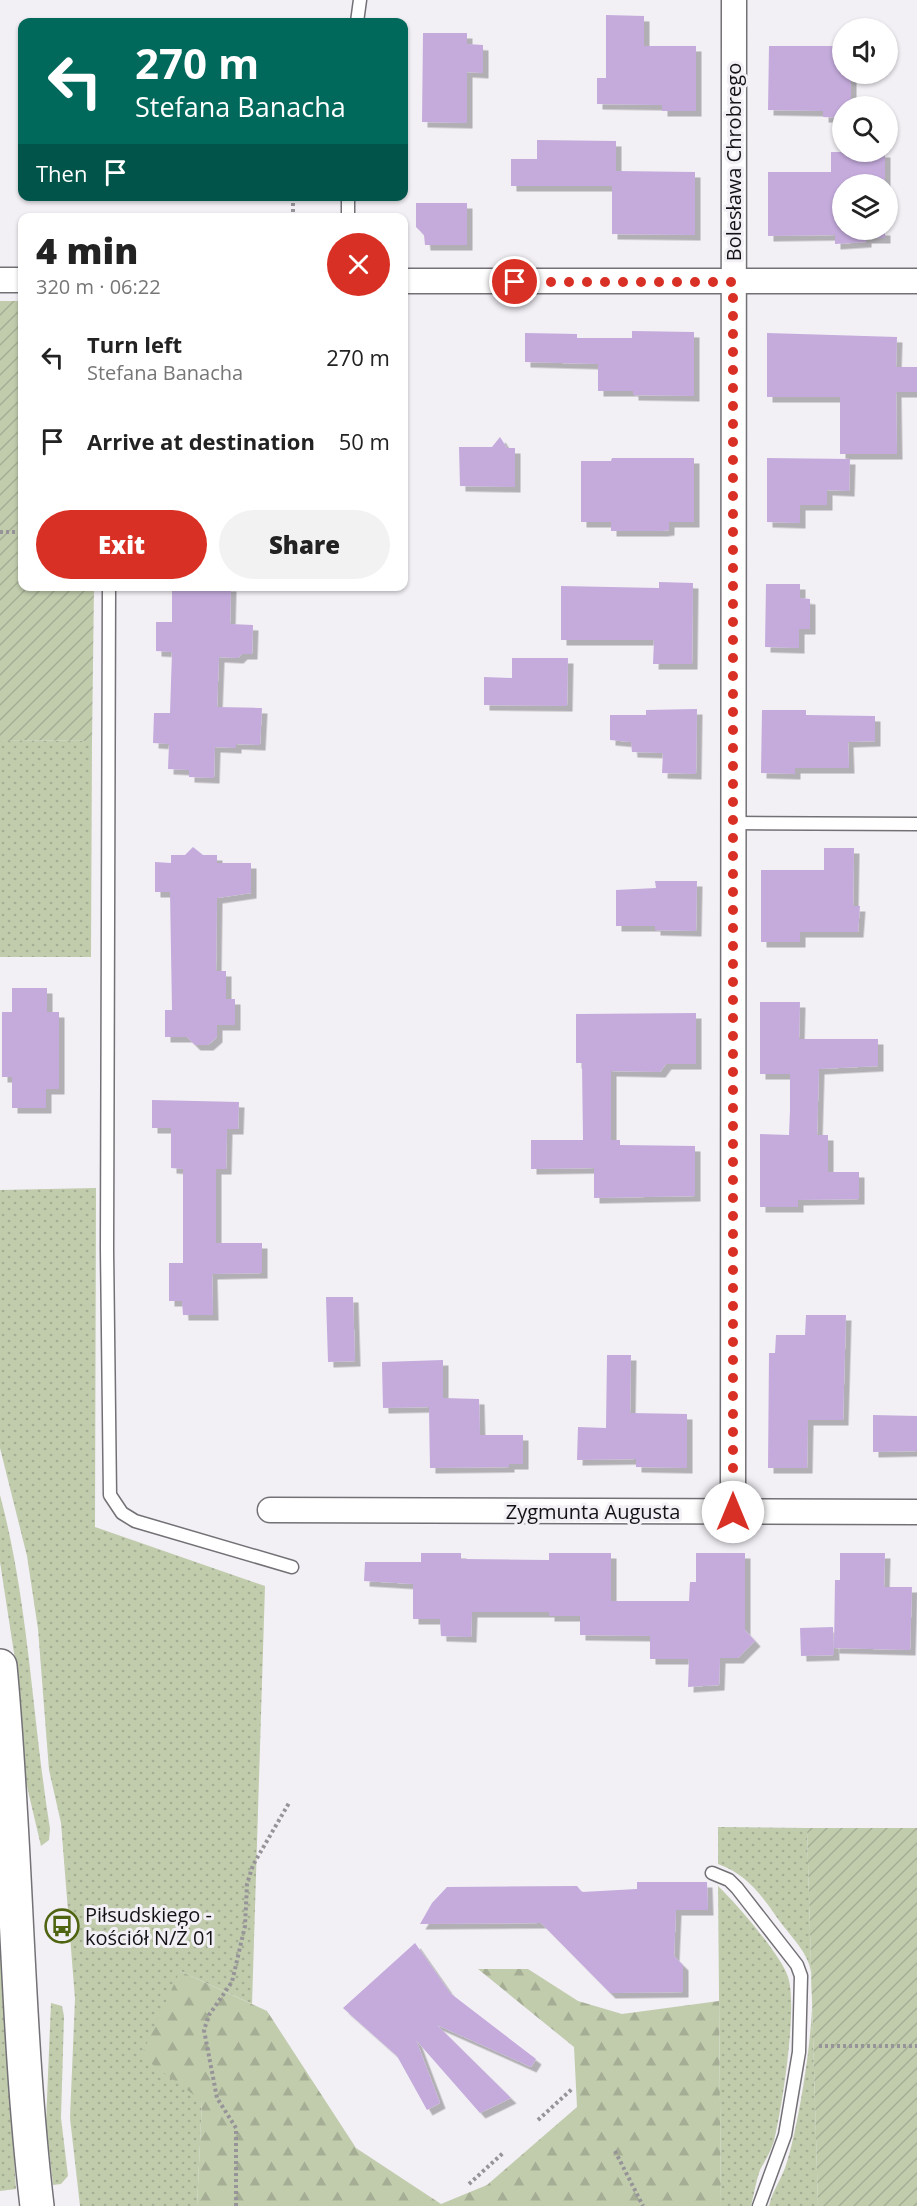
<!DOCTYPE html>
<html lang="en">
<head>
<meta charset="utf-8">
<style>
  :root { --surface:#fff; --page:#f2f2f2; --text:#222; --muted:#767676; --accent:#d93025 }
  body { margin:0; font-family:"Open Sans",sans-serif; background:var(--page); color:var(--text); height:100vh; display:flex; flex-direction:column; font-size:22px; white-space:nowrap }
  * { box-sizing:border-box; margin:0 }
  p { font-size:20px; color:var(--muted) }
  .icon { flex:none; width:33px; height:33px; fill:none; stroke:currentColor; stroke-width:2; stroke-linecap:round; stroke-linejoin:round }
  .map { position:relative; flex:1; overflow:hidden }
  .side { position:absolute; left:18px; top:213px; width:390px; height:378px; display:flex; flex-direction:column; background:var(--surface); border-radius:12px; box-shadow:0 2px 4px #0004 }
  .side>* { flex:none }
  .hud { position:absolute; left:18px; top:18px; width:390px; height:183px; border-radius:12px; box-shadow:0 2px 4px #0004; background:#00695c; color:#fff; overflow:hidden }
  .tools { position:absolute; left:832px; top:18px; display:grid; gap:12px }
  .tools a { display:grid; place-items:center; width:66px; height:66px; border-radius:50%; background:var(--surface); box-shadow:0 2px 4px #0004; font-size:30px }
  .pin { position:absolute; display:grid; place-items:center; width:51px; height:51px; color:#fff; margin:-26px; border:3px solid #fff; border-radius:50%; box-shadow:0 2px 6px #0007 }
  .me { position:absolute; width:66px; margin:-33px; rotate:0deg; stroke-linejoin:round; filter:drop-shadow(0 0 4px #0008) }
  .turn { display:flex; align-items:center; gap:21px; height:126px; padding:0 18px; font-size:27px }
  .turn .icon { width:78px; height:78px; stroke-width:2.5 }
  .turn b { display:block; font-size:42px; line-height:51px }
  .then { display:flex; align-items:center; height:57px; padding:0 18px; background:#0003; gap:12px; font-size:22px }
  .round { display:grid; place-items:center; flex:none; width:63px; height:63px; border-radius:32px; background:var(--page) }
  .summary { display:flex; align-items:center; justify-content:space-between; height:102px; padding:0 18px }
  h1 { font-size:36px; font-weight:800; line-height:45px }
  .primary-button { display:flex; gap:12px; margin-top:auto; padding:12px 18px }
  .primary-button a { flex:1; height:69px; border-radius:36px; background:var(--accent); color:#fff; font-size:24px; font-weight:800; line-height:69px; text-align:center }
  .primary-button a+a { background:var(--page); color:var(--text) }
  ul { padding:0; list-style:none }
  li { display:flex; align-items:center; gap:18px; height:84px; padding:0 18px }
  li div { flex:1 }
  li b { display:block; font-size:22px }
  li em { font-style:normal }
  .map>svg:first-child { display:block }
</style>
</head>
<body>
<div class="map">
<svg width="917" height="2206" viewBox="0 0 917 2206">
  <defs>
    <pattern id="grass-dots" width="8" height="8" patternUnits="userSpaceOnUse" patternTransform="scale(1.5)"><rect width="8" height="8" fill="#c1ccad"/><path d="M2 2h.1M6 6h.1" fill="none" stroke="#a5ae94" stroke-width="1.8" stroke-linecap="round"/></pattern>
    <pattern id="forest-firs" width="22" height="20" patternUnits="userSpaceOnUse" patternTransform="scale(1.5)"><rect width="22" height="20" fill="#c1ccad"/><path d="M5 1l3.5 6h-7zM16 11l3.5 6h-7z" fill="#a5ae94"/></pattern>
    <pattern id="garden-furrows" width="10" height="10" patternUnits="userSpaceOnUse" patternTransform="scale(1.5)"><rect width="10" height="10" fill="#c1ccad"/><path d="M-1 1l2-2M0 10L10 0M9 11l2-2" fill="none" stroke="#a5ae94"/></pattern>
    <filter id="shadow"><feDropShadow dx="5.5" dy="5.5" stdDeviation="0" flood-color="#0004"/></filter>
  </defs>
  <rect width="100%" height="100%" fill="#f2eff5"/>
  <g fill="url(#grass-dots)">
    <polygon points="0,740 92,741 91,957 0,957"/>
    <polygon points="96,1188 95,1527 265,1586 252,2004 180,1971 202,2101 197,2206 80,2206 70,2118 75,1999 61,1823 49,1770 38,1629 27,1556 0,1448 0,1190"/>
    <path d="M 0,1495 C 29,1604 32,1717 50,1829 L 49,1840 L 41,1846 L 25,1778 L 16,1666 L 0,1562 Z"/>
    <path d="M 718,1827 L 807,1828 L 818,2206 L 769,2206 C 772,2192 780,2181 785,2168 C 798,2133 821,1997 809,1964 C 803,1947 788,1933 778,1919 C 761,1894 746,1874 718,1864 Z"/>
    <path d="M 718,1886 C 735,1902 782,1956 788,1977 C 798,2007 782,2108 774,2141 C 771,2151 765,2161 760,2170 C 756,2181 754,2194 751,2206 L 721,2206 Z"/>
    <polygon points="0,1928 16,2189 0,2191"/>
    <polygon points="51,2003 62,2006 64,2016 61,2118 68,2176 61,2184 53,2185 46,2123"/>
  </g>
  <polygon fill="url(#forest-firs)" points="478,1969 528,1969 578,2001 622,2014 719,2001 721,2206 197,2206 202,2101 141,2056 180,1971 267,2011 356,2148 441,2204 487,2185 577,2107 574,2047"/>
  <g fill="url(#garden-furrows)">
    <polygon points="0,301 22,301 22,586 94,587 92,741 0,740"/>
    <polygon points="807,1828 917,1828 917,2206 818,2206"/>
  </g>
  <g fill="#c4abdc" filter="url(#shadow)">
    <polygon points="606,15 644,16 644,46 696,46 696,111 662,111 662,105 597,104 597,78 606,78"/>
    <polygon points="423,33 467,33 467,44 483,45 483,73 467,72 467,123 422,122"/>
    <polygon points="769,46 843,46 843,74 851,74 851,106 843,106 843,118 823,117 823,111 768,110"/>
    <polygon points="537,140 616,141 616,171 695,172 695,235 612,234 612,186 511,186 511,159 537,159"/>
    <polygon points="831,152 885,152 885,184 843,184 843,230 885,230 885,238 866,238 866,242 835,244 835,235 768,236 768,172 831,172"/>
    <polygon points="416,203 467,203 467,245 425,245 424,235 416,227"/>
    <polygon points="632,331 694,332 694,396 633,395 633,391 598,391 598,364 525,362 525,333 577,334 577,338 632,338"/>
    <polygon points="767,333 897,337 896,367 917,367 917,392 896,392 897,454 840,454 840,397 767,397"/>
    <polygon points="500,437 507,448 515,448 515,487 460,486 459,447 492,447"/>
    <polygon points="612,458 694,458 694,522 669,522 669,530 662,531 611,531 611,522 581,522 581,461 611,461"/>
    <polygon points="767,458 850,459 849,491 827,490 827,505 800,505 800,523 767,522"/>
    <polygon points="659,582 693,583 692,664 653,664 654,640 561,640 561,586 659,588"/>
    <polygon points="766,584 800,584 800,598 810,599 810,629 799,629 799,648 765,647"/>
    <polygon points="172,586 231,586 230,624 253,625 252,654 242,654 238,658 219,657 217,707 262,708 260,745 236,744 236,748 215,747 214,778 189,777 189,770 168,769 169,744 153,743 154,713 170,713 172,652 156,651 156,622 172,622"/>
    <polygon points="512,658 568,658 567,706 484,705 484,677 512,678"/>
    <polygon points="697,709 696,774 662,773 663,753 632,752 631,742 610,740 610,715 646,715 646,710"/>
    <polygon points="762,710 806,710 806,715 875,716 875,741 848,742 849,768 795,768 795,774 761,773"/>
    <polygon points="193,847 203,855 217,855 217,863 251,863 251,893 217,898 216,971 226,971 226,999 235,999 235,1025 217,1025 217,1037 208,1045 195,1045 187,1037 165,1037 165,1010 172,1010 170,892 155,892 155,862 171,863 171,855 185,855"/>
    <polygon points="824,848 854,848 853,906 860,906 858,932 800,932 800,942 761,942 761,870 824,870"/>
    <polygon points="655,881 697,881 696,931 655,930 655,926 616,926 616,890 656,888"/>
    <polygon points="12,988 47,988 47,1012 59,1012 59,1089 46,1089 46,1108 12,1108 12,1077 2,1077 2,1012 12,1012"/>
    <polygon points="760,1002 800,1002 799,1039 878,1039 878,1066 819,1069 817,1135 828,1135 828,1172 859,1172 859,1199 798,1200 798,1207 760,1207 760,1134 789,1135 790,1110 790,1074 760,1074"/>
    <polygon points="696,1013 696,1064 666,1064 660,1072 611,1071 611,1140 620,1140 620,1145 695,1146 695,1196 594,1198 594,1168 531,1169 531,1140 583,1140 582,1063 576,1063 576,1014"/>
    <polygon points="152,1100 239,1102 238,1129 227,1129 226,1169 216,1169 216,1243 262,1243 262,1273 212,1274 213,1315 183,1315 182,1301 169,1301 169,1263 183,1263 183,1169 171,1168 171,1128 152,1128"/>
    <polygon points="326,1297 353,1297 355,1361 328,1362"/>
    <polygon points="806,1315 846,1315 843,1420 808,1420 807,1468 768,1468 769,1353 775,1353 776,1335 805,1335"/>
    <polygon points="607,1355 631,1355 630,1413 687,1414 687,1468 636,1467 636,1459 577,1460 578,1427 606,1428"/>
    <polygon points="443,1360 443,1398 479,1399 480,1435 523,1435 523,1464 509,1464 509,1467 430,1468 429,1407 383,1408 382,1362"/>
    <polygon points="873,1415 917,1416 917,1451 873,1452"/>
    <polygon points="421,1553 461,1553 461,1559 549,1560 549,1553 611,1553 611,1601 689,1601 690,1582 696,1582 696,1553 745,1553 745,1630 755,1641 738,1658 720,1658 719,1685 688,1687 689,1659 650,1659 650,1636 580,1635 580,1616 549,1616 549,1612 472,1612 471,1637 441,1636 440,1619 413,1619 413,1584 364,1581 365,1562 421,1562"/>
    <polygon points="840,1553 885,1553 884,1587 912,1587 910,1650 834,1648 835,1580 840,1580"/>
    <polygon points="833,1627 834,1655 801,1656 800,1628"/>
    <polygon points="637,1882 707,1882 708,1910 676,1910 674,1956 683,1965 683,1992 610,1993 541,1923 420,1924 432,1903 447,1887 577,1886 582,1892 637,1889"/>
    <polygon points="415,1943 450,1993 536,2059 531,2067 437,2025 511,2098 480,2113 416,2040 440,2103 427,2110 397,2056 343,2008"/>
  </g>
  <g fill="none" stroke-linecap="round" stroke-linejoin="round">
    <defs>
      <g id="lane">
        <polyline points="357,22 360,0"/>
        <polyline points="348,218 348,196"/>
        <polyline points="109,586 107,1249 110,1495 122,1513 135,1521 292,1567"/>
        <polyline points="733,823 917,824"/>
        <polyline points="712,1873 729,1880 737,1888 797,1965 801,1976 799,2052 785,2135 759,2206"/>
      </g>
      <g id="street">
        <polyline points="0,280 22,280"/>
        <polyline points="404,281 917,281"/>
        <polyline points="270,1510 917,1512"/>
        <polyline points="733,1512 734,0"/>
      </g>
      <path id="primary" d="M 0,1666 C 17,1846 16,2027 37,2206"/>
    </defs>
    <use href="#lane" stroke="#737176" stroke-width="15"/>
    <use href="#street" stroke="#737176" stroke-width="27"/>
    <use href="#primary" stroke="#737176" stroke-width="36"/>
    <g stroke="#969498" stroke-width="4" stroke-dasharray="3 3" stroke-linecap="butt">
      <polyline points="293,218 293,196"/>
      <polyline points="0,532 22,532"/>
      <polyline points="819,2046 917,2046"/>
      <polyline points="538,2120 573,2088"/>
      <polyline points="615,2151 643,2206"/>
      <polyline points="469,2184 503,2153"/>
      <polyline points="236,2206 236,2128 217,2098 204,2030 209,2015 232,1982 245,1926 247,1884 253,1865 289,1803"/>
    </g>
    <use href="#lane" stroke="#fff" stroke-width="12"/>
    <use href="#street" stroke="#fff" stroke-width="24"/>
    <use href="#primary" stroke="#fff" stroke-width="33"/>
  </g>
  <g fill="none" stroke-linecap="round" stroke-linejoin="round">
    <polyline stroke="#d93025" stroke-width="10" stroke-dasharray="0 18" points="515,282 733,282 733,1512"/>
  </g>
  <defs>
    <symbol id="bus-ring" viewBox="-11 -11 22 22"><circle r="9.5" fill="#f2eff5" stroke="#4f6411" stroke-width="1.5"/><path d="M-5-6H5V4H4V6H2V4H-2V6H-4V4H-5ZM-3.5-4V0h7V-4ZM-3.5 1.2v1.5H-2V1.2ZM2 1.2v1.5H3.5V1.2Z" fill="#4f6411"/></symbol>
  </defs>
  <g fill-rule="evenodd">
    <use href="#bus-ring" x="43" y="1907" width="38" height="38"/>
  </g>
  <g text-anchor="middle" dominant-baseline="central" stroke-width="6" stroke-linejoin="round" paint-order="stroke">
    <g font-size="20" fill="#131214" stroke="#f2eff5">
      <text transform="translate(733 162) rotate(-90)">Bolesława Chrobrego</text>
      <text x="593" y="1511">Zygmunta Augusta</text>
    </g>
    <g font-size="20" fill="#131214" stroke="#f2eff5" text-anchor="start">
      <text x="85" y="1914">Piłsudskiego -<tspan x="85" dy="23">kościół N/Ż 01</tspan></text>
    </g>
  </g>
</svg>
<div class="tools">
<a><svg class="icon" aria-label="sound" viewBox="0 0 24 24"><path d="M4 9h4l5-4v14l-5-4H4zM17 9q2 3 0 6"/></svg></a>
<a><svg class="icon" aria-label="search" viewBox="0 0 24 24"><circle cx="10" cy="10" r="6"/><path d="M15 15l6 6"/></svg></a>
<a><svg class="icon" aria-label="layers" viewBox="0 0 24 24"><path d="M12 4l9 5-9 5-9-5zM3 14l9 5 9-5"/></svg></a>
</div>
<div class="pin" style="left:515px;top:282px;background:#d93025"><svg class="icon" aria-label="arrive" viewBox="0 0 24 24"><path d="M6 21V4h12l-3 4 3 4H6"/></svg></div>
<svg class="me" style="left:733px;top:1512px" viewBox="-20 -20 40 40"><circle r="19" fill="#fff"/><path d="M0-13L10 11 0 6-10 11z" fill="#d93025"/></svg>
<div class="hud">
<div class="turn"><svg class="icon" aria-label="left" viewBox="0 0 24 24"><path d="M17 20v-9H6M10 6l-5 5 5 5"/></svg><div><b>270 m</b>Stefana Banacha</div></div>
<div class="then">Then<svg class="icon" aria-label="arrive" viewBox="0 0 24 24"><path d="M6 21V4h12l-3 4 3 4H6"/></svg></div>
</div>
<section class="side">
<div class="summary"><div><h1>4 min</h1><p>320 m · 06:22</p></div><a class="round" style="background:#d93025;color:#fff"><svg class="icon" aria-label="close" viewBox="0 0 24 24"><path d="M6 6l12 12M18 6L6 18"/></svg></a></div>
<ul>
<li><svg class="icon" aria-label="left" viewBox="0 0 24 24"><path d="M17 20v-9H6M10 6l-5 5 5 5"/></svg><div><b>Turn left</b><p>Stefana Banacha</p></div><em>270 m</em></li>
<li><svg class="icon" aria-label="arrive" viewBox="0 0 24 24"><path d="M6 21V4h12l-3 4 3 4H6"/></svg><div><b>Arrive at destination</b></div><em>50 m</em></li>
</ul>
<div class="primary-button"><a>Exit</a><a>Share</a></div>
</section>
</div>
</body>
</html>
